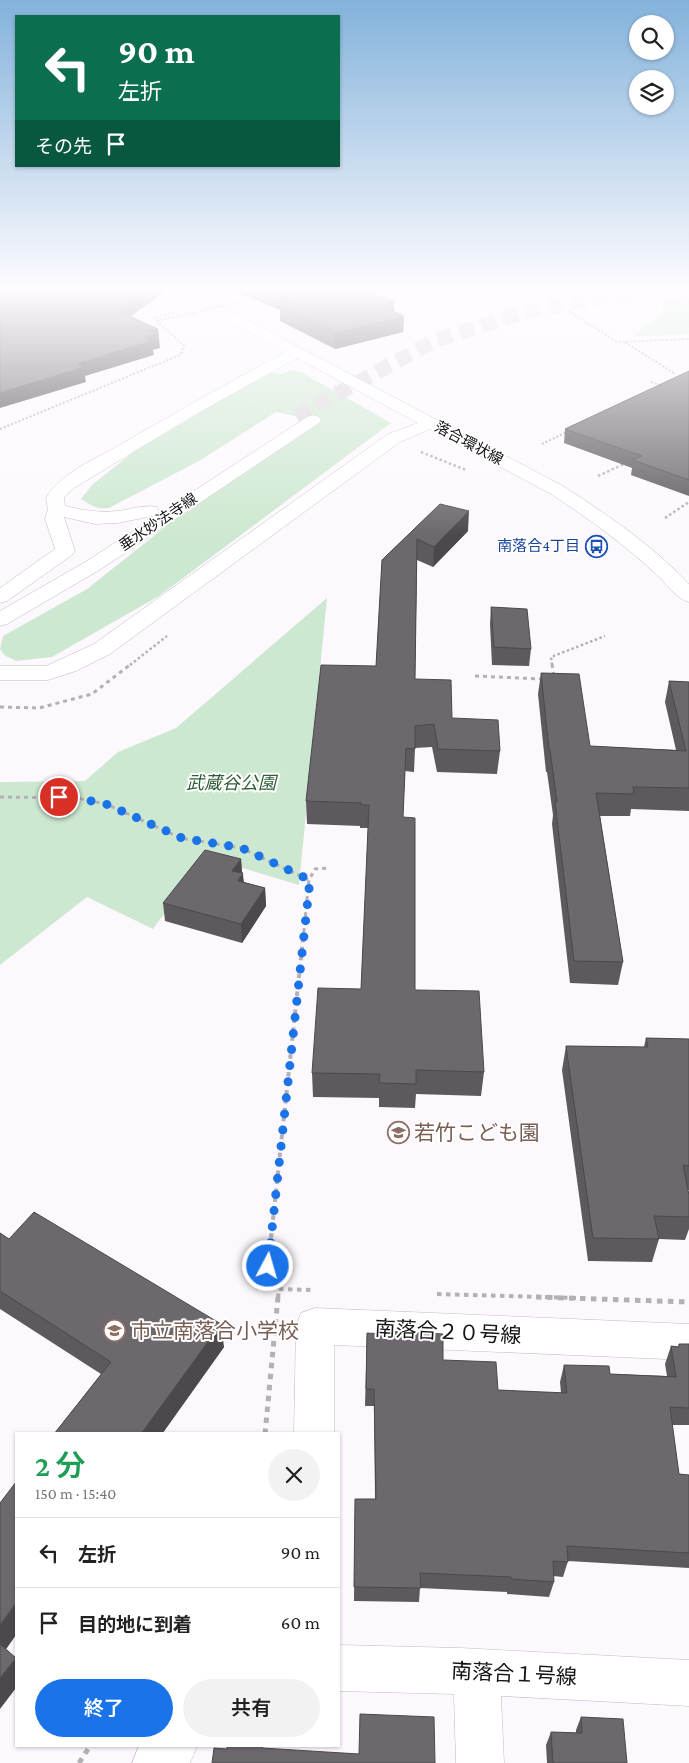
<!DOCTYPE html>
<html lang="ja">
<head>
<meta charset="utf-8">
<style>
  :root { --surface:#fff; --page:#f2f2f2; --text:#222; --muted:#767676; --line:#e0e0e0; --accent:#1a73e8 }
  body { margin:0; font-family:"Crimson Pro","Noto Sans JP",serif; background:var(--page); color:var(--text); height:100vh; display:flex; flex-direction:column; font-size:19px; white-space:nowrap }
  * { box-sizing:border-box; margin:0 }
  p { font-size:16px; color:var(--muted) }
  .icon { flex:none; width:28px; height:28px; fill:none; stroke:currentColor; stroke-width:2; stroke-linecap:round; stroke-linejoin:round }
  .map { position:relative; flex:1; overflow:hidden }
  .side { position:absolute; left:15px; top:1432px; width:325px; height:315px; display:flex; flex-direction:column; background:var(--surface); border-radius:0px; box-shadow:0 1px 4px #0004 }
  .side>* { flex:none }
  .banner { position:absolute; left:15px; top:15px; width:325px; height:152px; border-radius:0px; box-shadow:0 1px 4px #0004; background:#0b6e4f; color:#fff; overflow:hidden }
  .buttons { position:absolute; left:629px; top:15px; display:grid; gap:10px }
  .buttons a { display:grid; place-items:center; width:45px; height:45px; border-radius:50%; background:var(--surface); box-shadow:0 1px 4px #0004; font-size:25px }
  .pin { position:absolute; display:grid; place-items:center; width:42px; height:42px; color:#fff; margin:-21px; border:2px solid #fff; border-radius:50%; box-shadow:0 1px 5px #0007 }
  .me { position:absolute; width:55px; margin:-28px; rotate:6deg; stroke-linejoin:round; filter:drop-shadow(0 0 4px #0008) }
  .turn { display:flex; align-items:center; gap:18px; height:105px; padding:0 20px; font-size:22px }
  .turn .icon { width:65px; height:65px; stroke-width:2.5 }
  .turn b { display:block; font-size:35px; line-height:42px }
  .then { display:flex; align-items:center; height:48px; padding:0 20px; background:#0003; gap:10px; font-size:19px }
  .round { display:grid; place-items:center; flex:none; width:52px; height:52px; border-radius:26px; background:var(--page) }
  .head { display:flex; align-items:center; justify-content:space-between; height:85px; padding:0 20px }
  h1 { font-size:30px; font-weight:600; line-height:38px; color:#1e9e55 }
  .cta { display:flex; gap:10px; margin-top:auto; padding:10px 20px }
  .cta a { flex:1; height:58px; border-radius:30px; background:var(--accent); color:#fff; font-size:20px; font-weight:600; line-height:58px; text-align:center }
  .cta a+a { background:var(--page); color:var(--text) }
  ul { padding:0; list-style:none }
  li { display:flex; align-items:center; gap:15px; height:70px; padding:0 20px; border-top:1px solid var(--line) }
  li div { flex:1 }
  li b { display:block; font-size:19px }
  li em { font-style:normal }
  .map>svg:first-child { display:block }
</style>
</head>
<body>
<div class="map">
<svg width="689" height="1763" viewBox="0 0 689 1763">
  <rect width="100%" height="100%" fill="#fdf8fe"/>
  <g fill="#cde8d0">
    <polygon points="689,297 689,334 632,337 663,311 662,300"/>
    <path d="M 291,370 L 299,371 L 391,423 L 159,596 L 52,657 L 16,661 L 4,655 L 0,649 L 3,636 L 87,589 L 179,516 L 321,422 L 276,412 L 199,461 L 109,508 C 97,510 91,505 81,499 L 92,485 L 132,453 L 269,372 L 281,374 Z"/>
    <polygon points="327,598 299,885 206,857 153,929 87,897 0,965 0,782 85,781 118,752 176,728"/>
  </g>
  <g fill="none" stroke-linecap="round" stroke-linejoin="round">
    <polyline stroke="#dad6db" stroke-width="15" stroke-dasharray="15 8" stroke-linecap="butt" points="296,416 436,340 528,311 632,292"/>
    <defs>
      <g id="minor">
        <polygon points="315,1308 689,1324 689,1360 334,1345 334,1434 294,1434 296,1326 301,1313"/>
        <polygon points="339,1645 460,1648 689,1660 689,1706 501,1696 504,1763 456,1763 454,1694 339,1691"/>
        <polygon points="139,1746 197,1746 190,1763 132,1763"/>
      </g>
      <g id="tertiary">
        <path d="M 172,289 L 188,289 L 563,486 C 608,515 652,545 689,584 L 689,602 C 677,599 669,587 660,578 C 627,546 589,519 551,494 L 430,429 L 400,442 L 110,654 L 76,671 L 48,680 L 0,680 L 0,666 L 46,666 L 94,644 L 388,434 L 418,423 L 297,358 L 191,417 L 74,488 L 64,497 L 65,506 C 82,510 98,513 117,511 C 130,510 144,504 157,507 L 159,511 L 157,515 L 118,523 L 95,524 L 64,517 L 75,551 L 72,555 L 7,601 L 0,603 L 0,588 L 55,549 L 45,519 L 48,510 L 46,498 C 61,472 98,458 123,443 C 177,412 231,381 286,352 Z"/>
        <polygon points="681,289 689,289 689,296 639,303 632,299 639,295"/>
        <polygon points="313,415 319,417 321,420 319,423 101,569 7,624 0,626 0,611 87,561 307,417"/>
      </g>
    </defs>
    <use href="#minor" stroke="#bfbbc0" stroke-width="1"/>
    <use href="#tertiary" stroke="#bfbbc0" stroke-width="1"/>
    <g stroke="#b4b0b4" stroke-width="2" stroke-dasharray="2 2" stroke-linecap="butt">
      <polyline points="534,289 617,342 689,339"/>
      <polyline points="363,292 372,289"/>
      <polyline points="625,342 675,374"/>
      <polyline points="651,382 663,386"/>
      <polyline points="0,429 180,355 184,346 154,318 178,312"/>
      <polyline points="542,444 569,431"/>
      <polyline points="421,452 423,453"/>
    </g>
    <g stroke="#b4b0b4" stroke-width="2.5" stroke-dasharray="2.5 2.5" stroke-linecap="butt">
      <polyline points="421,452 466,470"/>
      <polyline points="598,476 626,463"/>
      <polyline points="665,518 689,502"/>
      <polyline points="130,665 167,636"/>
      <polyline points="552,665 551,657 605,636"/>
    </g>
    <g stroke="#b4b0b4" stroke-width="3" stroke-dasharray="4 4" stroke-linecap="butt">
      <polyline points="552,664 554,676"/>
      <polyline points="475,676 542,679"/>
      <polyline points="0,707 39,708 92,694 131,664"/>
      <polyline points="0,797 77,798 106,804 181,838 241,848 309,880"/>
      <polyline points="303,940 309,880 315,869 330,868"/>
    </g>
    <g stroke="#b4b0b4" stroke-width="4" stroke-dasharray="4.5 4.5" stroke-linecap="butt">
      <polyline points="279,1289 268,1266 303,939"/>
      <polyline points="437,1294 576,1298"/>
      <polyline points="278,1298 279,1289 311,1290"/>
    </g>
    <g stroke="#b4b0b4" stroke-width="5" stroke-dasharray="5.5 5.5" stroke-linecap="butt">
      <polyline points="536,1297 689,1302"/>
      <polyline points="265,1434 278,1297"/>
      <polyline points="79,1763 90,1746"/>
    </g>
    <use href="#minor" fill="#fff" fill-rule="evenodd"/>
    <use href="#tertiary" fill="#fff" fill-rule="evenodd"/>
    <polyline stroke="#b4b0b4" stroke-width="2" stroke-dasharray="2 2" stroke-linecap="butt" points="157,321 257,298"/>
  </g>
  <g fill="#5d595e">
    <polygon points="230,289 362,289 394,301 394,311 404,316 403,332 335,349 280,321 280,310"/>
    <polygon points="689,371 689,496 631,475 632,468 564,443 565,429"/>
    <polygon points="440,504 468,531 433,567 417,560 415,679 452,718 500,751 497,774 437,772 432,747 415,748 414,772 405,771 403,817 415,990 484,1072 481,1096 416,1094 415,1108 379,1107 379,1098 313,1097 312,1073 361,989 368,828 360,828 360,826 307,824 306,801 376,666 382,560"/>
    <polygon points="491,607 531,649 529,666 492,665 490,624"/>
    <polygon points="541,673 590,746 676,750 665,702 669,681 689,682 689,811 631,809 630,816 600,816 623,962 618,985 570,983 552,824 553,815 547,772 546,772 538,694"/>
    <polygon points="241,859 242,873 244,882 265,888 266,906 242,943 165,921 163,903"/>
    <polygon points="646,1038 689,1039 689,1190 688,1190 689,1195 689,1229 685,1240 659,1239 652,1262 588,1261 562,1070 566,1046 644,1047"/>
    <polygon points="0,1233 9,1239 224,1347 162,1434 54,1434 101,1374 0,1309"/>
    <polygon points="367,1333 443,1360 498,1390 561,1393 560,1382 564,1365 610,1374 667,1376 665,1364 671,1346 678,1347 679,1344 689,1344 689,1425 672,1425 679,1474 689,1475 689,1568 568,1561 563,1577 553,1576 554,1582 549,1597 507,1594 507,1592 420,1588 419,1602 354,1601 355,1499 375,1499 374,1406 365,1406"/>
    <polygon points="581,1717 627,1763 547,1763 546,1745 551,1732 576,1733 576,1730"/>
  </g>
  <g fill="#4c494c">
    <polygon points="149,289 169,289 119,325 118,311"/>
    <polygon points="394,301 393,317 379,305"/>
    <polygon points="404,316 403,332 335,349 335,333"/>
    <polygon points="158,329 160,348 153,350 154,355 85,376 86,382 0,408 0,393 145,338 149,331"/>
    <polygon points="469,511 468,531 433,567 434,547"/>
    <polygon points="241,859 242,875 243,873 244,892 232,871"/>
    <polygon points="265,888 266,906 242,943 241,924"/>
    <polygon points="221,1324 224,1347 162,1434 141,1434"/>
    <polygon points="16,1603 16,1635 2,1655 0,1653 0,1625"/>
    <polygon points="16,1658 16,1688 0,1709 0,1678"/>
  </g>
  <g fill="#6c686d" stroke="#4c494c">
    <polygon points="9,289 149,289 118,311 158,329 149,331 159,334 145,338 152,341 77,364 84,367 0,393 0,292"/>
    <polygon points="266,289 362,289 394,301 379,305 404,316 335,333 280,306 297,302"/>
    <polygon points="689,371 689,480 633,460 642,456 565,429"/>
    <polygon points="440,504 469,511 434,547 417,539 415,679 451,680 452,718 498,720 500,751 438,749 434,724 415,726 415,749 406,748 403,817 415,818 415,990 479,991 484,1072 416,1070 416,1084 379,1083 380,1074 312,1073 318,988 361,989 369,805 361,805 361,803 306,801 321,665 376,666 382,560"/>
    <polygon points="491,607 527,609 531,649 494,647"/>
    <polygon points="541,673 579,674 590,746 686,751 669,681 689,682 689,788 633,787 634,794 596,793 623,962 574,961 555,802 557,802 550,750 549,750"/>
    <polygon points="205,850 241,859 232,871 243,873 238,881 265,888 241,924 163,903"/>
    <polygon points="646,1038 689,1039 689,1166 683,1165 689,1195 689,1217 654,1216 659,1239 593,1238 566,1046 648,1047"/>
    <polygon points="34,1212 221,1324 141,1434 54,1434 111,1362 0,1291 0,1233 9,1239"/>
    <polygon points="381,1331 443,1334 443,1360 496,1362 498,1390 567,1393 564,1365 609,1366 610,1374 676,1377 671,1346 679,1347 679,1344 689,1344 689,1408 670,1407 679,1474 689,1475 689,1553 567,1546 568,1562 553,1561 554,1582 511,1579 511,1577 420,1573 421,1588 354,1587 355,1499 376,1499 374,1389 366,1389 367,1333 381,1334"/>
    <polygon points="16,1482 16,1603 0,1625 0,1503"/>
    <polygon points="0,1644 16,1658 0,1678"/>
    <polygon points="360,1714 434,1717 435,1763 212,1763 214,1748 227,1749 227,1746 262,1746 262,1748 359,1754"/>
    <polygon points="581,1717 623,1719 627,1763 553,1763 551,1732 582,1733"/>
  </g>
  <linearGradient id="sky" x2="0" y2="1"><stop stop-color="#83b2db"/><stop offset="0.54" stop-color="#fefcff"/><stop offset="1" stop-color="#fefcff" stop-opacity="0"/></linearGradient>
  <rect width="689" height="536" fill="url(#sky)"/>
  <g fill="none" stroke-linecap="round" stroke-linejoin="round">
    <polyline stroke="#1a73e8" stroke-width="9" stroke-dasharray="0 16.2" points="59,797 77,798 106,804 182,838 242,848 310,880 268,1266"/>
  </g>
  <defs>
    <symbol id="bus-ring" viewBox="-11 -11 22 22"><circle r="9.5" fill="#fff" stroke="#1a4fb4" stroke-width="1.5"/><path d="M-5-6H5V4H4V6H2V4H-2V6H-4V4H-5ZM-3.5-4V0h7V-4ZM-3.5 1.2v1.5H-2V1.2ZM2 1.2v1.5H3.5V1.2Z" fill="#1a4fb4"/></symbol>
    <symbol id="school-ring" viewBox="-11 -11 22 22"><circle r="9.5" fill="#fff" stroke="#8d6e63" stroke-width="1.5"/><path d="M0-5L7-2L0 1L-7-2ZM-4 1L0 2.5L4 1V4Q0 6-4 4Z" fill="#8d6e63"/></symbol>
  </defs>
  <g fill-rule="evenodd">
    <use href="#bus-ring" x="584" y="534" width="25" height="25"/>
    <use href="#school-ring" x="386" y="1120" width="25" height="25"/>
    <use href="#school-ring" x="102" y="1318" width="25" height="25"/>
  </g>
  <g text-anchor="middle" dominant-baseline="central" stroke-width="4" stroke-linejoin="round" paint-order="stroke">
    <g font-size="15" fill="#161516" stroke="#fff">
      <text transform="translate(469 443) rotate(28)">落合環状線</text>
      <text transform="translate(158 522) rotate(-34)">垂水妙法寺線</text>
    </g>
    <g font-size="15" fill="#164399" stroke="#fff" text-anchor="end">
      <text x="580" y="546">南落合4丁目</text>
    </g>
    <g font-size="18" font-style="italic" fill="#305d37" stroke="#fff">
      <text x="231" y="783">武蔵谷公園</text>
    </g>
    <g font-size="21" fill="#785e54" stroke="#fff" text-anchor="start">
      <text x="414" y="1133">若竹こども園</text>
      <text x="131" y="1331">市立南落合小学校</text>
    </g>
    <g font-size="21" fill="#161516" stroke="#fff">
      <text transform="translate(448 1332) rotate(3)">南落合２０号線</text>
      <text transform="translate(514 1674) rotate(3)">南落合１号線</text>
    </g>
  </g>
</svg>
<div class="buttons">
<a><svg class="icon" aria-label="search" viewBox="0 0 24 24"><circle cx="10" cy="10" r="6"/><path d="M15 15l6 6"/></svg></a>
<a><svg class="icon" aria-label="layers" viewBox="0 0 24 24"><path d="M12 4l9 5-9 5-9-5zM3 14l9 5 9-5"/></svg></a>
</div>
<div class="pin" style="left:59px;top:797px;background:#d93025"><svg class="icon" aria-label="arrive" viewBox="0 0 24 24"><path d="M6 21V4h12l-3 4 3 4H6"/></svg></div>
<svg class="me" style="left:268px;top:1266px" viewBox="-20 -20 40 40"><circle r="17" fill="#1a73e8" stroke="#fff" stroke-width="3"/><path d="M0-11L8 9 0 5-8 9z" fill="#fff"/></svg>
<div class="banner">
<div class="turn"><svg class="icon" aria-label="left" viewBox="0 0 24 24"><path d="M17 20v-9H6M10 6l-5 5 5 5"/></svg><div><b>90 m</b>左折</div></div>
<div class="then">その先<svg class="icon" aria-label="arrive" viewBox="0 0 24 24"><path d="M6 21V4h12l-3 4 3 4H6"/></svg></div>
</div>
<section class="side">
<div class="head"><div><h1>2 分</h1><p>150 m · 15:40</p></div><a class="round"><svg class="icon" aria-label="close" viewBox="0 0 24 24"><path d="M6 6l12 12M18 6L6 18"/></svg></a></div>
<ul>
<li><svg class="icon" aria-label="left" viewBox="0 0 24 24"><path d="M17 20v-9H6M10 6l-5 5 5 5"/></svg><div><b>左折</b></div><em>90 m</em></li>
<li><svg class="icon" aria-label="arrive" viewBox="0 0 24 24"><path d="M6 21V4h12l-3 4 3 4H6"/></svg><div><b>目的地に到着</b></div><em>60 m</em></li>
</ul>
<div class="cta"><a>終了</a><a>共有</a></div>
</section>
</div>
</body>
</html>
